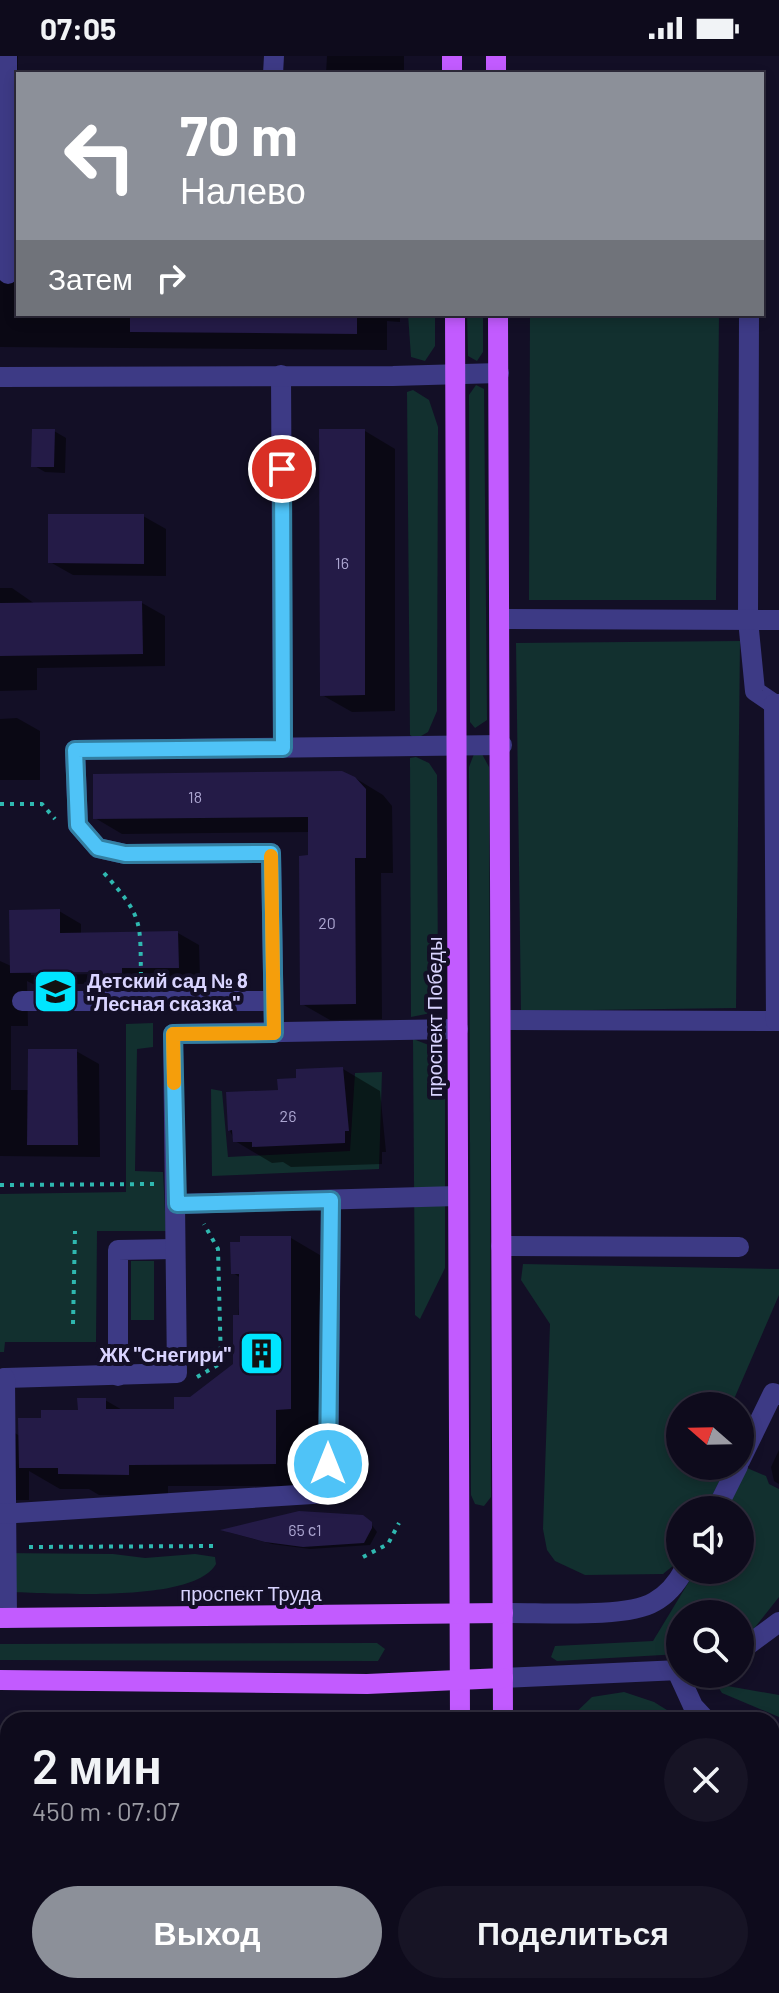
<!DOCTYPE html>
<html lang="ru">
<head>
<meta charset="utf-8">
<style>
  :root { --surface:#0e0b1c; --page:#171425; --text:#f1f3f6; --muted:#9b9ba3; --line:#2e2b3b; --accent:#8c9099 }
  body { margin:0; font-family:Barlow,sans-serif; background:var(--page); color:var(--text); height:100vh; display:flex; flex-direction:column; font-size:30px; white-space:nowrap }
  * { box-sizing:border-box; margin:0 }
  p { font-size:26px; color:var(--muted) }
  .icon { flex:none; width:44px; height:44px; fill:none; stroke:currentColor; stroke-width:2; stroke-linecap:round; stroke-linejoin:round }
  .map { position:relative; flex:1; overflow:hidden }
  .details { position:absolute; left:0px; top:1656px; width:780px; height:282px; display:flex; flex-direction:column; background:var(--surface); border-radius:24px 24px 0 0; box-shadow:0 4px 12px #0003,0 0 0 2px var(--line) }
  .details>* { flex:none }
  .top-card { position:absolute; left:16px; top:16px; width:748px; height:244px; border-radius:0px; box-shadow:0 4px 12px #0003,0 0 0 2px var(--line); background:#8c9099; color:#fff; overflow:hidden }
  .needle { width:52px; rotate:290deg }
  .fabs { position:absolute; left:666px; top:1336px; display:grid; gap:16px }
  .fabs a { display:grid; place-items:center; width:88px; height:88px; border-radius:50%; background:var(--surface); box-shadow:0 4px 12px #0003,0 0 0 2px var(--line); font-size:40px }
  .pin { position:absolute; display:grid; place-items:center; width:68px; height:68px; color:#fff; margin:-34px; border:4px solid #fff; border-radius:50%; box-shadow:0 2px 8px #0007 }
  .me { position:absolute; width:88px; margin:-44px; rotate:0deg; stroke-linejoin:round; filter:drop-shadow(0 0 6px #0008) }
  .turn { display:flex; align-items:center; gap:28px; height:168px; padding:0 32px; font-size:36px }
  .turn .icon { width:104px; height:104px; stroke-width:2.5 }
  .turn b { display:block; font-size:56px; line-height:68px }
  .then { display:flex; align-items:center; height:76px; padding:0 32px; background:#0003; gap:16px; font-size:30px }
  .round { display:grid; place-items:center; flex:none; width:84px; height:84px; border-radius:42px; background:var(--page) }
  .summary { display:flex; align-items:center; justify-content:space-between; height:136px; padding:0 32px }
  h1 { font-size:48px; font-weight:600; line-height:60px }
  .action { display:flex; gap:16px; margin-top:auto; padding:16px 32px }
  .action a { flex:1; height:92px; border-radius:48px; background:var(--accent); color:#fff; font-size:32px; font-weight:600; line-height:92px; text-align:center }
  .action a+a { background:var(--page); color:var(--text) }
  .status { display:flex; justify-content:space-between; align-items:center; height:56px; padding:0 40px; background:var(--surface); direction:ltr }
  .status svg { height:22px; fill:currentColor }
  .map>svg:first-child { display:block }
</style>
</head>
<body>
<div class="status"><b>07:05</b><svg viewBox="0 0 49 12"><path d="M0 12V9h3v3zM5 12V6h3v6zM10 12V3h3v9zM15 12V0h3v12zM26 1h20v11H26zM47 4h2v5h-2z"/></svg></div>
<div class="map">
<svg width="779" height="1937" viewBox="0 0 779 1937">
  <rect width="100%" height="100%" fill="#130f26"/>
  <g fill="#12302f">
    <polygon points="408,258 435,258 435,290 425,305 411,301"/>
    <polygon points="467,258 483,258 483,296 477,305 468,300"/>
    <polygon points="530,258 719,258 716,544 529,544"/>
    <polygon points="476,329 484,333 487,664 475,672 470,666 469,339"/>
    <polygon points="413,334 429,344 438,371 437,655 428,676 416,683 410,679 407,336"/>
    <polygon points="740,585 736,952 521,955 516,587"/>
    <polygon points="474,698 482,698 489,711 491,1441 484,1450 475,1448 471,1439 469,711"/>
    <polygon points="416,701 429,707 437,719 438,942 431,957 411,961 410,702"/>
    <polygon points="153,967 153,991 137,993 135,1115 163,1116 166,1175 97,1175 96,1286 5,1286 4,1296 0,1296 0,1138 126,1136 126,968"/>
    <polygon points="413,983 434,991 445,1009 445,1212 420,1263 415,1259"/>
    <polygon points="382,1016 379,1113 212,1120 211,1033 222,1035 228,1101 350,1095 355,1017"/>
    <rect x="131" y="1205" width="23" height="59"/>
    <polygon points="523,1208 779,1213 779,1239 731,1350 680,1350 680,1410 727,1410 705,1454 680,1454 680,1504 663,1518 585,1519 555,1505 547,1494 543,1473 550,1268 521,1224"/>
    <polygon points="747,1412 766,1420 769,1428 779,1433 779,1541 752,1575 740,1582 740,1558 680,1558 680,1598 557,1605 551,1601 555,1590 653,1585 696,1514 740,1514 740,1454 726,1454"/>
    <path d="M 0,1497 L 113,1498 L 145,1502 L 195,1498 L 215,1501 L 216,1508 C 193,1549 46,1536 0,1536 Z"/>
    <polygon points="377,1587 385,1593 378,1605 0,1604 0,1588"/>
    <polygon points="716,1628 779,1639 779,1661 722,1637"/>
    <polygon points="624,1636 654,1646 683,1664 568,1664 592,1641"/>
    <rect x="558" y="1930" width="144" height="7"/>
  </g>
  <g fill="#0007" fill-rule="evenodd">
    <polygon points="0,0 18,0 18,258 400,258 400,266 387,265 387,294 0,291"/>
    <polygon points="327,0 404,0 404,18 326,18"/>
    <polygon points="54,375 66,382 65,417 45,416 33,409"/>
    <polygon points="365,375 395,393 395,655 352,656 322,639"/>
    <polygon points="143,460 166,473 166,520 73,519 50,506"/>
    <polygon points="0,532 12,532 35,548 142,547 165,560 165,610 37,612 37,634 0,635"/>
    <polygon points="17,662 40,675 40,724 0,724 0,663"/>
    <polygon points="355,722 383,739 392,750 393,817 381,817 382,963 330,964 302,948 310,776 122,778 95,762"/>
    <path d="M 59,855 L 81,868 L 81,879 L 178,877 L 199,889 L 200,923 L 143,924 L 143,934 L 117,935 L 105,928 L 33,928 L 27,925 L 28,970 L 11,970 L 11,1034 L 31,1034 L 76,995 L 99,1008 L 100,1101 L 0,1100 L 0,905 L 11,910 ZM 103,914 L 103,918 L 31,919 L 31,915 Z"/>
    <polygon points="343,1013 380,1035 386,1096 382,1096 382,1108 291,1111 283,1106 272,1107 235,1085 229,1073 280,1036 298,1024"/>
    <polygon points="291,1182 330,1205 330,1375 315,1375 315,1430 168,1430 168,1440 99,1439 89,1433 60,1433 29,1415 29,1444 0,1444 0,1369 20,1380 43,1364 80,1356 105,1344 124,1355 176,1355 235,1309 241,1222 233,1217"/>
    <polygon points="779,1394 779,1428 774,1425 771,1411"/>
    <polygon points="368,1464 377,1476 370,1489 310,1493 272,1488 228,1476"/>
    <polygon points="0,1775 8,1775 8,1930 339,1930 339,1937 0,1937"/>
    <polygon points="772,1863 779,1863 779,1937 710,1937 710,1930 772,1930"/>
  </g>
  <g fill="#241b47">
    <polygon points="130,258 357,258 357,278 130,276"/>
    <polygon points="32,373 55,373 54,411 31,411"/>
    <polygon points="319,373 365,373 365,639 320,640"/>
    <polygon points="48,458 144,458 144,508 48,507"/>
    <polygon points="142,545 143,598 0,600 0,547"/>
    <polygon points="342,715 355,721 366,733 366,802 355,802 356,948 300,949 299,800 308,799 308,761 93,763 93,718"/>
    <polygon points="60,853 60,877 178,875 179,912 122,912 122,923 93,923 93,916 10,917 9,854"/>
    <polygon points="28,993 77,993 78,1089 27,1089"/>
    <polygon points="343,1011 349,1075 345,1075 345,1087 252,1091 252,1086 233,1086 232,1074 228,1075 226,1036 278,1034 277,1023 296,1022 296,1013"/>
    <polygon points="240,1180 291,1180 291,1353 276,1354 276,1408 129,1409 129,1419 58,1418 58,1412 19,1412 18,1362 41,1362 41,1354 78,1354 77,1342 106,1342 106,1353 174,1353 174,1341 190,1341 233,1308 233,1259 239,1259 239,1218 231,1218 230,1186 240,1186"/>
    <polygon points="299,1455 363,1459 372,1466 372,1472 364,1487 303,1491 265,1486 220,1474"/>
  </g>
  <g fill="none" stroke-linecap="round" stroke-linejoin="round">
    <g stroke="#2fb8b0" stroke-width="4" stroke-dasharray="4 6" stroke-linecap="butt">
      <polyline points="0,748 42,748 55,763"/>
      <path d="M 104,817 C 144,862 140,865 141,924"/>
      <polyline points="0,1129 154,1128"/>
      <polyline points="73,1268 75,1175"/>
      <polyline points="197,1321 221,1307 218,1193 204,1168"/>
      <polyline points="29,1491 219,1490"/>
      <polyline points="363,1501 388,1488 399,1467"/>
    </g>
    <g stroke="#3d3a85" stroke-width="20">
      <polyline points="7,0 8,218"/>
      <polyline points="273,18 274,0"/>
      <polyline points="749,258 748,564 755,635 774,648"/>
      <polyline points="281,319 283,692"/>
      <polyline points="0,321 393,320 499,317"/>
      <polyline points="502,563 779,564"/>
      <polyline points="22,945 273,945"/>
      <polyline points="502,964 779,965"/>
      <polyline points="776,965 774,648 779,648"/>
      <polyline points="274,977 271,797 125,798 98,792 78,769 75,694 502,689"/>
      <polyline points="177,1148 457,1140"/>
      <polyline points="501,1190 739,1191"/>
      <polyline points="118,1320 118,1194 175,1193"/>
      <polyline points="5,1322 177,1317 173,978 458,973"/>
      <polyline points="0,1323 5,1322 7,1562"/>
      <polyline points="740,1405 773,1337 779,1339"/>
      <polyline points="716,1454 738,1410"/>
      <polyline points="0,1458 328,1437 331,1144"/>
      <path d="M 503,1557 C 538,1556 626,1563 654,1546 C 667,1539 677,1527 684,1514"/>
      <polyline points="740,1595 779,1566"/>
      <polyline points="677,1615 693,1650 706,1664"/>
      <polyline points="503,1622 680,1614"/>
      <polyline points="772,1682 779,1683"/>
      <polyline points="772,1807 779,1807"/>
    </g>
    <g stroke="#c25bff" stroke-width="20">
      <polyline points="452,0 452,18"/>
      <polyline points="496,0 496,18"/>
      <polyline points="455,258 460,1664"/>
      <polyline points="498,258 503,1664"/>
      <polyline points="0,1562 503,1557"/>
      <polyline points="0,1624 367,1628 503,1622"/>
      <polyline points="463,1930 463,1937"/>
      <polyline points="505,1930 505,1937"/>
    </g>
  </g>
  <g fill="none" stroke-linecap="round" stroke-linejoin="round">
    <defs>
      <polyline id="route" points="282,413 283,692 75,694 78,769 98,792 125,798 271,797 274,977 173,978 177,1148 331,1144 328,1408"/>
    </defs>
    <use href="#route" stroke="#337fa1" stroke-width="20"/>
    <use href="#route" stroke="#4fc3f7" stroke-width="14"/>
    <polyline stroke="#f59e0b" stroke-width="14" points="174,1027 173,978 274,977 271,800"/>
  </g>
  <defs>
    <symbol id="school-square" viewBox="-11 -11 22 22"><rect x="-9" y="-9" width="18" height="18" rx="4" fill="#00e5ff" stroke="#130f26"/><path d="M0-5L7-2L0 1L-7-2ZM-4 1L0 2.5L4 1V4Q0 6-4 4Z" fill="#111"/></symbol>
    <symbol id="building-square" viewBox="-11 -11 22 22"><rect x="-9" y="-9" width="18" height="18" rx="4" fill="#00e5ff" stroke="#130f26"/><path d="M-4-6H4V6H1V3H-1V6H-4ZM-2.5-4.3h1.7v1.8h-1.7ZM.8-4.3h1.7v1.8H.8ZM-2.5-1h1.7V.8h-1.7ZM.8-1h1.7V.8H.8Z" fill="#111"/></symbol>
  </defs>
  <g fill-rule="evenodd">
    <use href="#school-square" x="30" y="910" width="51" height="51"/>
    <use href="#building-square" x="236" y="1272" width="51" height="51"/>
  </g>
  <g text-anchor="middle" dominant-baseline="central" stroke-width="8" stroke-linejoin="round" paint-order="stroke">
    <g font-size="16" fill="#aca6d1">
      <text x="342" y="506">16</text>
      <text x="195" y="740">18</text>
      <text x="327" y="866">20</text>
      <text x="288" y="1059">26</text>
      <text x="305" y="1473">65 с1</text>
    </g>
    <g font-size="20" font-weight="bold" fill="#d9d4ff" stroke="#130f26" text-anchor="start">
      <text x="87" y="924">Детский сад № 8<tspan x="87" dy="23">"Лесная сказка"</tspan></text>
      <text x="231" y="1298" text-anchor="end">ЖК "Снегири"</text>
    </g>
    <g font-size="20" fill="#d9d4ff" stroke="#130f26">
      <text transform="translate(434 961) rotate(-90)">проспект Победы</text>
      <text x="251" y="1537">проспект Труда</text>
    </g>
  </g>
</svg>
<div class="fabs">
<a><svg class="needle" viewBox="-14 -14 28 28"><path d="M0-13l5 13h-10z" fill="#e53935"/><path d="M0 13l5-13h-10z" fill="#9b9ba3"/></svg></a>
<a><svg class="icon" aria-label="sound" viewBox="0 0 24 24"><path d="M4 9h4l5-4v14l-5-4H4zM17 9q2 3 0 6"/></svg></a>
<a><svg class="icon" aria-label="search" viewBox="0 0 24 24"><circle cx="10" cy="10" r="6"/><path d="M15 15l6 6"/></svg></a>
</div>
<div class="pin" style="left:282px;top:413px;background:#d93025"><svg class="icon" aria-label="arrive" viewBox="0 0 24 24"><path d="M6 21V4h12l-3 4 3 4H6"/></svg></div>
<svg class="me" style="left:328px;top:1408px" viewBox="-20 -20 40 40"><circle r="17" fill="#4fc3f7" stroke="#fff" stroke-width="3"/><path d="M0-11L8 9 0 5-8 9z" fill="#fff"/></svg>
<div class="top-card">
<div class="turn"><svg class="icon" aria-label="left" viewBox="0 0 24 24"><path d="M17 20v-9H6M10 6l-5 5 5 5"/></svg><div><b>70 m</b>Налево</div></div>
<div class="then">Затем<svg class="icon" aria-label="right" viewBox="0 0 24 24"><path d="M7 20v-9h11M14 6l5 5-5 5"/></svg></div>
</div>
<section class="details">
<div class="summary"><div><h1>2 мин</h1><p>450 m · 07:07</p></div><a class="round"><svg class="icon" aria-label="close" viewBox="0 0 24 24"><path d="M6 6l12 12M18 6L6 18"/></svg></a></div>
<div class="action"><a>Выход</a><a>Поделиться</a></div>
</section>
</div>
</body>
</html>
